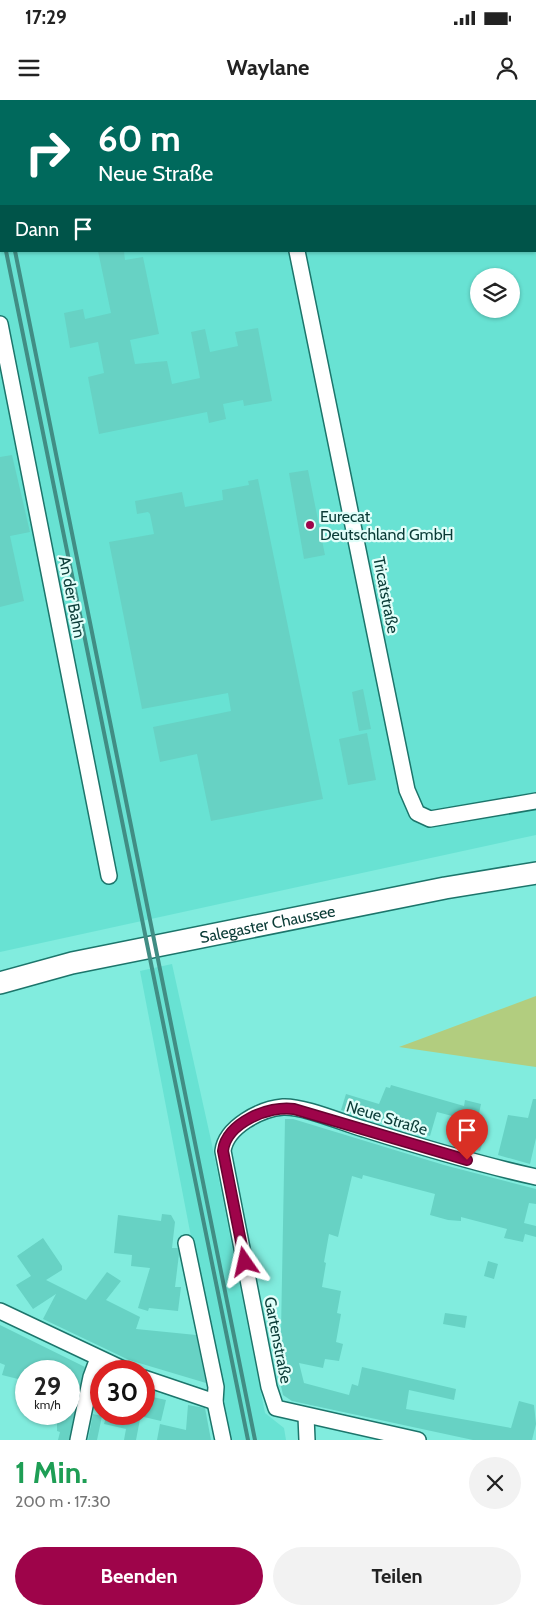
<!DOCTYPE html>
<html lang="de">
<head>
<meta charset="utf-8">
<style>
  :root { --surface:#fff; --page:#f2f2f2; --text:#222; --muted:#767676; --accent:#9e044a }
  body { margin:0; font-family:Cabin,sans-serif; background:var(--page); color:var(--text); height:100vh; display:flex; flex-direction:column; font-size:19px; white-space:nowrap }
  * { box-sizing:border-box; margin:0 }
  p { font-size:16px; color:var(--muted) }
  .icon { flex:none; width:28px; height:28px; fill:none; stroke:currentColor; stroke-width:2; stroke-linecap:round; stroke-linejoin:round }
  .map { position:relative; height:1340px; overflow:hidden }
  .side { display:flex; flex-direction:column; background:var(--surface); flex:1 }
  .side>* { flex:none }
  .guide { position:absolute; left:0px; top:0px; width:536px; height:152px; box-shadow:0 1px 4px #0004; background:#00695c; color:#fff; overflow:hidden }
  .controls { position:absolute; left:470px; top:168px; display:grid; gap:10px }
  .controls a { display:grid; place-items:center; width:50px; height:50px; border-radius:50%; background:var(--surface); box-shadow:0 1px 4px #0004; font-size:25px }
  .speed { position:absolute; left:15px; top:1260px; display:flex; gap:10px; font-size:25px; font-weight:700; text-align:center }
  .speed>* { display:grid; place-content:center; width:65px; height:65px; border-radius:50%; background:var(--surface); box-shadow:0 1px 4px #0004; line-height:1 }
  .speed small { font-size:12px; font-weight:400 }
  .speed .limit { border:8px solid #d22; background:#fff; color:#111 }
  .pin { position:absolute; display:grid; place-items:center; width:42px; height:42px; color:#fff; margin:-51px -21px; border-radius:50% 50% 50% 0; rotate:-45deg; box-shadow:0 0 5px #0007 }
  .pin .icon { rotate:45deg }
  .me { position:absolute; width:55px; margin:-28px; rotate:349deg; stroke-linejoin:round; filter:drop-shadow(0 0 4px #0008) }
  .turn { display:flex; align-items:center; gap:18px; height:105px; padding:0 15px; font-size:22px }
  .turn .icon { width:65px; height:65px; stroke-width:2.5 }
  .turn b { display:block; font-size:35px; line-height:42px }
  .then { display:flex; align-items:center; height:48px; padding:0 15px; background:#0003; gap:10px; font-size:19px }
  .round { display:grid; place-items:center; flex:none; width:52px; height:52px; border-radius:26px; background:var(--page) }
  .summary { display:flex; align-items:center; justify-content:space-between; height:85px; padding:0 15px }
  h1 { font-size:30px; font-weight:700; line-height:38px; color:#1e9e55 }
  .primary-button { display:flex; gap:10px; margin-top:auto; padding:10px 15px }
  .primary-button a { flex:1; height:58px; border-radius:30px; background:var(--accent); color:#fff; font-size:20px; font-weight:700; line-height:58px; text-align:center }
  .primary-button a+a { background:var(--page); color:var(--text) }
  .status { display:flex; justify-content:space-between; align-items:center; height:35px; padding:0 25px; background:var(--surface); direction:ltr }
  .status svg { height:14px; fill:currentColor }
  header { display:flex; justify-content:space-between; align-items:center; height:65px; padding:0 15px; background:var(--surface); font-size:22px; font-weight:700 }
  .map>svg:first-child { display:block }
</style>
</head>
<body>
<div class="status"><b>17:29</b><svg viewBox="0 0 49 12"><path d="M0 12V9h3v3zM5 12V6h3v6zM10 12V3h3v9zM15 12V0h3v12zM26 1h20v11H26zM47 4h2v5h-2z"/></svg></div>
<header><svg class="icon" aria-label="menu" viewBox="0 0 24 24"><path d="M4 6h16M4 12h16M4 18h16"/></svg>Waylane<svg class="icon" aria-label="person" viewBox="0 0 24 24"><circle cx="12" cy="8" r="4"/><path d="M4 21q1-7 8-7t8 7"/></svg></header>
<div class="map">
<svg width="536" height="1340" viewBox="0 0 536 1340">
  <rect width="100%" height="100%" fill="#81ecde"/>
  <g fill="#68e2d3" fill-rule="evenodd">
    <path d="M 0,0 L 536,0 L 536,735 L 0,852 ZM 1,1 L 535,1 L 535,151 L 1,151 ZM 479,176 L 511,176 L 511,209 L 479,209 Z"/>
    <polygon points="172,864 211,1040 265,1313 284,1328 286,1340 230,1340 140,871"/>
  </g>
  <polygon fill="#b2cd7f" points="536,896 536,967 399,947"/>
  <g fill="#67d2c4">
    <polygon points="98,151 124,151 125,160 143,157 159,234 130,240 135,264 167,261 172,284 200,278 191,232 205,229 210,252 238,246 235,232 258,228 272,301 244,306 243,300 223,304 226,319 209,323 207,312 99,334 88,277 104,273 98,242 70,248 64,213 83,209 85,219 111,213"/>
    <polygon points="12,355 30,432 10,436 24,501 0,507 0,357"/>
    <polygon points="308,370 325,455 304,459 289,373"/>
    <polygon points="258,379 323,699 211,721 197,654 160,662 153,627 231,611 228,593 142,609 109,442 154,434 150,414 148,412 137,414 135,401 182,392 185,407 223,400 222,390 249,385 248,381"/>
    <polygon points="363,589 371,629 359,631 352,592"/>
    <polygon points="367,633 376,680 348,685 339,639"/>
    <polygon points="391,985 464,1006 465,1000 481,1004 475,1033 485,1035 480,1051 449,1042 456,1017 437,1012 430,1036 341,1010 346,994 379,1004 386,987 390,988"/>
    <polygon points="533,999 536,999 536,1038 530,1064 498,1055 508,1015 528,1018"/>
    <polygon points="285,1019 293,1019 444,1065 536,1089 536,1104 529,1103 524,1123 536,1126 536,1137 525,1134 523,1142 504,1138 507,1129 461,1117 461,1121 448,1120 430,1115 435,1094 363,1075 362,1079 352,1076 338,1137 329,1134 324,1162 326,1163 322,1187 341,1191 337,1213 341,1214 336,1242 343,1244 339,1261 325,1259 323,1268 299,1263 304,1283 349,1295 352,1284 358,1286 362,1267 456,1289 454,1300 409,1290 406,1309 511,1328 519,1301 534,1305 536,1324 532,1340 473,1340 292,1301 283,1295 272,1246 277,1248 281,1231"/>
    <polygon points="162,1114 171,1115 175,1122 172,1148 178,1148 179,1154 175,1187 181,1187 178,1211 149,1208 148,1211 138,1208 150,1168 131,1166 132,1155 114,1153 118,1115 161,1121"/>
    <polygon points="43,1138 62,1166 62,1170 46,1180 86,1200 107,1172 121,1181 106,1200 140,1217 136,1229 196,1235 206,1283 129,1260 43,1219 56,1194 33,1209 16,1185 31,1176 17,1156"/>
    <polygon points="488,1161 498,1164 494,1179 484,1176"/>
    <polygon points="445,1213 467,1216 465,1228 443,1224"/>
    <polygon points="0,1225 85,1267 69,1340 58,1340 60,1332 57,1331 57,1324 59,1314 69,1314 69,1271 26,1271 26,1281 2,1275 5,1265 0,1263"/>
    <polygon points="144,1295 166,1300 161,1321 144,1317"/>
    <polygon points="188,1305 205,1308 211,1340 157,1340 160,1324 186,1330"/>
    <polygon points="93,1314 102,1316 97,1340 88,1340"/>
    <polygon points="107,1314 141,1314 136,1340 124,1340 126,1329 104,1324"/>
  </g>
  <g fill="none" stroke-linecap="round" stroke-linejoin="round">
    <defs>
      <g id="minor">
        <polyline points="436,1 441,0"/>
        <polyline points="297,151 407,690 417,713 430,719 536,701"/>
        <polyline points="0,224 109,776"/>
        <polyline points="186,1143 216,1287 215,1302 223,1340"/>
        <polyline points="0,1211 127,1271"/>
        <polyline points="144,1278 215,1302"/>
        <polyline points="306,1316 307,1340"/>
        <polyline points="78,1340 91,1277 98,1258"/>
        <path d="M 418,1340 L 276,1308 L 269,1287 L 223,1051 C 226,1027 260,1009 283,1007 C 304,1006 343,1023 364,1029 C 421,1047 478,1064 536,1077"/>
      </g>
      <g id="secondary">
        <path id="s1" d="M 0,883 L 72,863 L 445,788 L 536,773"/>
      </g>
    </defs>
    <use href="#minor" stroke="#1c756b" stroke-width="18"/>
    <use href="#secondary" stroke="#1c756b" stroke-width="24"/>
    <use href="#minor" stroke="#fff" stroke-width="15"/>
    <use href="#secondary" stroke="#fff" stroke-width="21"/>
    <g stroke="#418d84" stroke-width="4">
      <polyline points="0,80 1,86"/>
      <polyline points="0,120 1,126"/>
      <polyline points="6,151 248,1340"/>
      <polyline points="15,151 255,1340"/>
    </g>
  </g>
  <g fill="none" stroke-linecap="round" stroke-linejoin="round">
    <defs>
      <path id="route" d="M 245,1162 L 223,1051 C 226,1023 269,1005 294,1009 L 467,1060"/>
    </defs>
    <use href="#route" stroke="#670330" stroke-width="12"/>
    <use href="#route" stroke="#9e044a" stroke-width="9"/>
  </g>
  <circle fill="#9e044a" stroke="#e1fef9" stroke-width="2" cx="310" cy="425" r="5"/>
  <g text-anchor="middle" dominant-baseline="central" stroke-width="4.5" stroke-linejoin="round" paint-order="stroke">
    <g font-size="16" fill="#0a3b36" stroke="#e1fef9" text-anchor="start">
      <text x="320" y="416">Eurecat<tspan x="320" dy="18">Deutschland GmbH</tspan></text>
    </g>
    <g font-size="16" fill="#0a3b36" stroke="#e1fef9">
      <text transform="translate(386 495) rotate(79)">Tricatstraße</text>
      <text transform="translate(72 497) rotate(79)">An der Bahn</text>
      <text stroke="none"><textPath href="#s1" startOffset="274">Salegaster Chaussee</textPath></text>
      <text transform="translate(387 1018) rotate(17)">Neue Straße</text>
      <text transform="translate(278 1240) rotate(79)">Gartenstraße</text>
    </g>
  </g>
</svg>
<div class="controls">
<a><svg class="icon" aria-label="layers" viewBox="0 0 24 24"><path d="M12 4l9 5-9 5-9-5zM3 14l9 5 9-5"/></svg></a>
</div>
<div class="speed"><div>29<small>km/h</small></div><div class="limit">30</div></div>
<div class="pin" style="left:467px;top:1060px;background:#d93025"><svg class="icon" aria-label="arrive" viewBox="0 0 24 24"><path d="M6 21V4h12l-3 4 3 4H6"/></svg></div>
<svg class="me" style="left:245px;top:1162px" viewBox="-20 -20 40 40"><path d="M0-17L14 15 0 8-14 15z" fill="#9e044a" stroke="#fff" stroke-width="4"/></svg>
<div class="guide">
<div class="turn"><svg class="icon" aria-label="right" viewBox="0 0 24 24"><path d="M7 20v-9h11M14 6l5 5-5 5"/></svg><div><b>60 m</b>Neue Straße</div></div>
<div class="then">Dann<svg class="icon" aria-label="arrive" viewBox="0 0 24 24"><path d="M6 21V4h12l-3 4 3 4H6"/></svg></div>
</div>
</div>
<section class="side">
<div class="summary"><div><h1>1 Min.</h1><p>200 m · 17:30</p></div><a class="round"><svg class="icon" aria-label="close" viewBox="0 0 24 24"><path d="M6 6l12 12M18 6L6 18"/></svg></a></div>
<div class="primary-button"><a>Beenden</a><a>Teilen</a></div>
</section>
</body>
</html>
